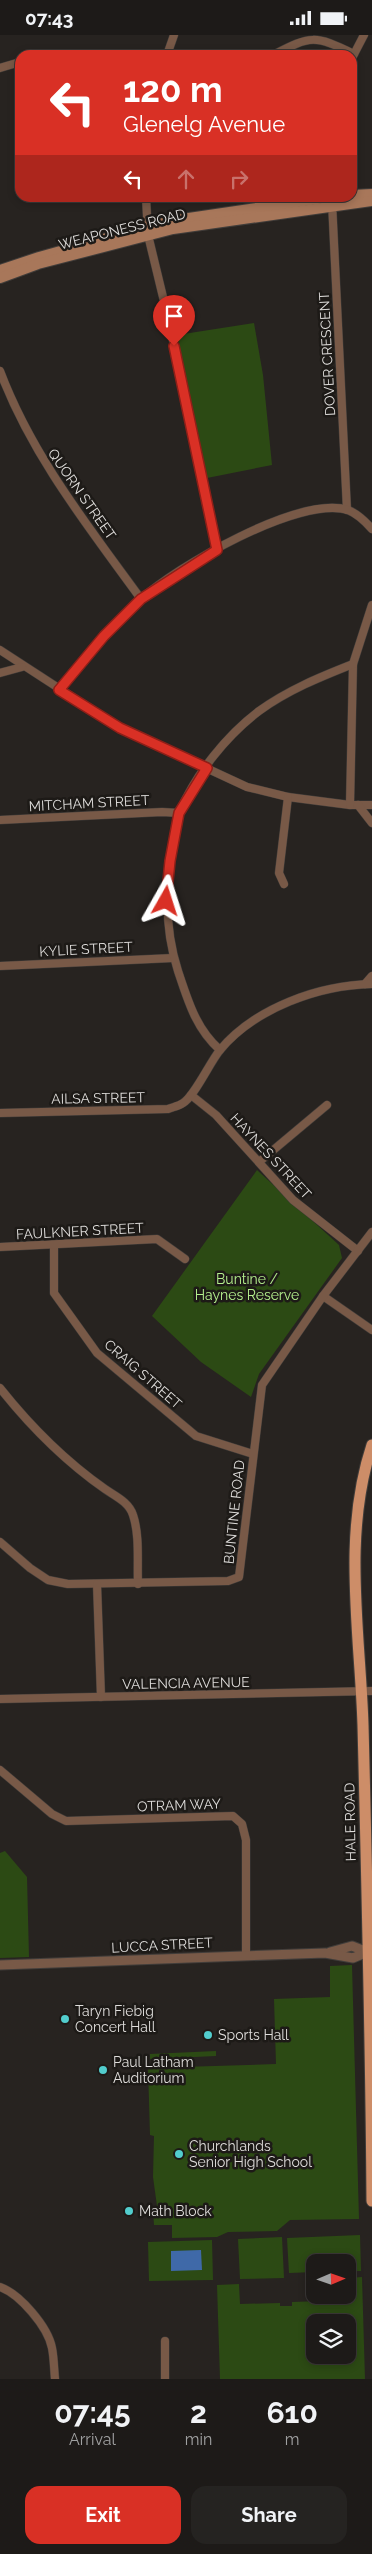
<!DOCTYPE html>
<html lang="en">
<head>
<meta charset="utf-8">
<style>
  :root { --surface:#1d1a18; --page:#252321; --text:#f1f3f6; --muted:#a0a1a2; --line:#3b3837; --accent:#d93025 }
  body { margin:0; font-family:Raleway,sans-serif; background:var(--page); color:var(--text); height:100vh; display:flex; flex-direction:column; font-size:19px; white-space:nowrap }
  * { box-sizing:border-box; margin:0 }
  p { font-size:16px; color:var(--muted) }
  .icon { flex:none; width:28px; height:28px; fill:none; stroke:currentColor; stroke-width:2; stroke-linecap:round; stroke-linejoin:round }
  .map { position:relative; height:2344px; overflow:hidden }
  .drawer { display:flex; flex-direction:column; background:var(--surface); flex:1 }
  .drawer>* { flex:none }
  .top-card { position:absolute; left:15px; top:15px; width:342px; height:152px; border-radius:15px; box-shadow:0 2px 8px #0003,0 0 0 1px var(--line); background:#d93025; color:#fff; overflow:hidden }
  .needle { width:32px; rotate:88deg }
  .controls { position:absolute; left:306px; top:2219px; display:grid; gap:10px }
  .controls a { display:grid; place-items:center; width:50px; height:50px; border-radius:10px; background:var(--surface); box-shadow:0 2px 8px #0003,0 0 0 1px var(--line); font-size:25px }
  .pin { position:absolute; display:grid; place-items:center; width:42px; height:42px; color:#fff; margin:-51px -21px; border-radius:50% 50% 50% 0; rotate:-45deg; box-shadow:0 0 5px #0007 }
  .pin .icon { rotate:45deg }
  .me { position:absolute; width:55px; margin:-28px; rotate:6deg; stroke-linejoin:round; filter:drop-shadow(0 0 4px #0008) }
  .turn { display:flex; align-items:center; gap:18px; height:105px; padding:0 25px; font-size:22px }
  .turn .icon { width:65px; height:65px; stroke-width:2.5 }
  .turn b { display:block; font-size:35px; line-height:42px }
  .lanes { display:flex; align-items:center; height:48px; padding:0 25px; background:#0003; justify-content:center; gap:25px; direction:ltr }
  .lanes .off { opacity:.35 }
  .eta { display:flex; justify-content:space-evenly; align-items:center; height:85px; text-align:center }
  .eta b { font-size:30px; font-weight:700; line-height:35px }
  .button { display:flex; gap:10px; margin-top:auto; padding:10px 25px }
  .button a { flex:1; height:58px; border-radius:15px; background:var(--accent); color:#fff; font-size:20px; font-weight:700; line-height:58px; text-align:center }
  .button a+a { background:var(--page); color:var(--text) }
  .status { display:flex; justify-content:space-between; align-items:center; height:35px; padding:0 25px; background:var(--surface); direction:ltr }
  .status svg { height:14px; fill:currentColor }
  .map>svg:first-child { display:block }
</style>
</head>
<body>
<div class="status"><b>07:43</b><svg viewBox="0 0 49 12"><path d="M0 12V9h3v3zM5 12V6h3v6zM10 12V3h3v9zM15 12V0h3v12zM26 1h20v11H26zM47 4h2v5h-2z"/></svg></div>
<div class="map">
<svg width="372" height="2344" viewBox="0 0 372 2344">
  <rect width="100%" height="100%" fill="#272320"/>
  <g fill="#2c4a14" fill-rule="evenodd">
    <polygon points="254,288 263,340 272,430 207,443 177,300"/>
    <polygon points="257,1135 339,1210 342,1223 259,1339 251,1362 201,1327 152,1281"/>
    <polygon points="5,1816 27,1842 29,1922 0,1923 0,1818"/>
    <polygon points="352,1930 359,2184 290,2185 277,2196 228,2197 217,2202 172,2203 172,2190 154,2190 153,2175 157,2171 153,2142 154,2101 150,2100 148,2033 276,2029 274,1964 330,1962 330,1931"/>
    <polygon points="216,2016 216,2021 150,2024 150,2019"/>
    <polygon points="360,2200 361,2236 348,2236 348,2228 315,2228 315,2237 289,2238 287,2203"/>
    <polygon points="282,2202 284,2243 240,2244 238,2204"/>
    <polygon points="212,2205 213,2245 149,2246 148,2207"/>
    <path d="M 362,2242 L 365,2344 L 220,2344 L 217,2250 L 239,2249 L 240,2269 L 280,2268 L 280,2271 L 292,2271 L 292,2267 L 322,2266 L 322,2260 L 348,2260 L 348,2243 ZM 315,2288 L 348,2288 L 348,2320 L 315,2320 Z"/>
  </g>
  <polygon fill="#3f69a8" points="201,2215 202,2235 171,2236 171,2216"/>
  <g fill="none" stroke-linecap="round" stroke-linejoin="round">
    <defs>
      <g id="minor">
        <polyline points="44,20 79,20"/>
        <polyline points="167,20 174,0"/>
        <path d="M 273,20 C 312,0 314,0 354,19"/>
        <polyline points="352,23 364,0"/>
        <polyline points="0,33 20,27"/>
        <polyline points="146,162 148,200 170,291 217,515"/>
        <polyline points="332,167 347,475"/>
        <path d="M 0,336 C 32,421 88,491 141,564"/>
        <polyline points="0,615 120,693 247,752 288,762 350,770 372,770"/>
        <polyline points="0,638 22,632"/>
        <path d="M 59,655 C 84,624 110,592 140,565 C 176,532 299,460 348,475 C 358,479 365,486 372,494"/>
        <polyline points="350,770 353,629 372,570"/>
        <polyline points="358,770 372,788"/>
        <polyline points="0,785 162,777 179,778"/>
        <polyline points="284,849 279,838 288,762"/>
        <polyline points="0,931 173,923"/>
        <polyline points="365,949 372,941"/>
        <path d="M 220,1015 C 196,994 188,966 178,936 C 164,893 165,850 174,806 C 175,796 176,785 180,776 C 196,739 226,701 259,676 C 288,655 320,642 353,629"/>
        <polyline points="191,1060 216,1080 293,1165 358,1216"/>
        <path d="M 0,1078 L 168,1074 C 173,1072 179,1071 183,1068 C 194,1062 210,1027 220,1015 C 255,973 319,950 372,949"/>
        <polyline points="259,1127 327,1070"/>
        <polyline points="54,1211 54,1258 97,1318 196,1401 253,1419"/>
        <polyline points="0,1212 157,1204 185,1224"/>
        <polyline points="323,1261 372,1295"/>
        <path d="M 0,1353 C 31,1392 65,1426 105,1454 C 115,1461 129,1467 133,1480 C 140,1501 137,1527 138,1549"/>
        <polyline points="0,1507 30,1533 48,1545 68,1549 228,1546 239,1542 262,1350 323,1261 372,1197"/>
        <polyline points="97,1549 101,1662"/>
        <polyline points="0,1664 372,1656"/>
        <polyline points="0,1735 52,1779 66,1786 233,1781 242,1789 246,1805 246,1920"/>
        <path d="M 0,2252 C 20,2259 48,2292 52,2313 C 54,2323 54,2334 55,2344"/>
        <polyline points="165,2306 165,2344"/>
      </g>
      <g id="tertiary">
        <polyline points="330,1917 352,1911 370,1918"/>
        <polyline points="0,1930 325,1918 353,1923 372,1915"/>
      </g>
      <g id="secondary">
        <polyline points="352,160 372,159"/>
        <polyline points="0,235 39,222 146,192 182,184 331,162"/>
        <polyline points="0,243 38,229 173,194 372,166"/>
      </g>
      <path id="primary" d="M 372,1410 C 342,1500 360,1597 363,1690 C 367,1849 371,2007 372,2166"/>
    </defs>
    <use href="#minor" stroke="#413d3a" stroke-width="9"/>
    <use href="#tertiary" stroke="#413d3a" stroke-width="11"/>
    <use href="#secondary" stroke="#413d3a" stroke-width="12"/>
    <use href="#primary" stroke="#413d3a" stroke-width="13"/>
    <use href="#minor" stroke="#785947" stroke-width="8"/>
    <use href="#tertiary" stroke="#785947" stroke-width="9"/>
    <use href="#secondary" stroke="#a8775a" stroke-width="10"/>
    <use href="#primary" stroke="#cd8d68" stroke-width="11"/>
  </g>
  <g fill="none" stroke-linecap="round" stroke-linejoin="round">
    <defs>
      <polyline id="route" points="166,866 170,826 179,778 207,733 120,693 59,655 104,601 141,564 217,515 174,311"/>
    </defs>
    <use href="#route" stroke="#8d1f18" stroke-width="12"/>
    <use href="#route" stroke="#d93025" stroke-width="9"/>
  </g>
  <g fill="#52cdcd" stroke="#1d1a17" stroke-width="2">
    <circle cx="65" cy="1984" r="5"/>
    <circle cx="208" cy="2000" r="5"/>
    <circle cx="103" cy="2035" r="5"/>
    <circle cx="179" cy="2119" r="5"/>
    <circle cx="129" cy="2176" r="5"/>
  </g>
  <g text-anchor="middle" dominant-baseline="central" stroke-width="5" stroke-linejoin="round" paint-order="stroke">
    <g font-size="14" fill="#dfdddb" stroke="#1d1a17">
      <text transform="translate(122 194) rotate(-14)">WEAPONESS ROAD</text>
      <text transform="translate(327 319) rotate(-93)">DOVER CRESCENT</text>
      <text transform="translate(82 459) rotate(55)">QUORN STREET</text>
      <text transform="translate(89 768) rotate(-3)">MITCHAM STREET</text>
      <text transform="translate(86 914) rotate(-3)">KYLIE STREET</text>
      <text transform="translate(98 1063) rotate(-1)">AILSA STREET</text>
      <text transform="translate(271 1121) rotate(47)">HAYNES STREET</text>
      <text transform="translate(80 1196) rotate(-3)">FAULKNER STREET</text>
      <text transform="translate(143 1339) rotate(41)">CRAIG STREET</text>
      <text transform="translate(234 1477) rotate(-84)">BUNTINE ROAD</text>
      <text transform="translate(186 1648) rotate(-1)">VALENCIA AVENUE</text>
      <text transform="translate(179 1770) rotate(-2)">OTRAM WAY</text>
      <text transform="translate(350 1787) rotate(-91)">HALE ROAD</text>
      <text transform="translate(162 1910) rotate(-3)">LUCCA STREET</text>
    </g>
    <g font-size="14" fill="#b5f08e" stroke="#1d1a17">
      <text x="247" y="1244">Buntine /<tspan x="247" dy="16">Haynes Reserve</tspan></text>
    </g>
    <g font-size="14" fill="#dfdddb" stroke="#1d1a17" text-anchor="start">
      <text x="75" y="1976">Taryn Fiebig<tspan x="75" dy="16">Concert Hall</tspan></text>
      <text x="218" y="2000">Sports Hall</text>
      <text x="113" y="2027">Paul Latham<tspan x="113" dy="16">Auditorium</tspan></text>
      <text x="189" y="2111">Churchlands<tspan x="189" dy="16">Senior High School</tspan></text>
      <text x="139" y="2176">Math Block</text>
    </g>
  </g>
</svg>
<div class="controls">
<a><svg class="needle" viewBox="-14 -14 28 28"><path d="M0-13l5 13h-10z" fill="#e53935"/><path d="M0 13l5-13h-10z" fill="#a0a1a2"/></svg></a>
<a><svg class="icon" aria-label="layers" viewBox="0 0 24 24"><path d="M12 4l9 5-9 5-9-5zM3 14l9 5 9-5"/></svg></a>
</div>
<div class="pin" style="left:174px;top:311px;background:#d93025"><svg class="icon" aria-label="arrive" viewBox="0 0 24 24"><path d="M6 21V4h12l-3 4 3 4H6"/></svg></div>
<svg class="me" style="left:166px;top:866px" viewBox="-20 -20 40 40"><path d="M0-17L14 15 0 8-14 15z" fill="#d93025" stroke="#fff" stroke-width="4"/></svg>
<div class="top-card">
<div class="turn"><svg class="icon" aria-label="left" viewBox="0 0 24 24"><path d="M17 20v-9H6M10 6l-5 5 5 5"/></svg><div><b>120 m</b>Glenelg Avenue</div></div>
<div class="lanes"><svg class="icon" aria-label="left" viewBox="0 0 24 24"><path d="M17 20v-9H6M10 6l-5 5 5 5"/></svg><svg class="icon off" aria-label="ahead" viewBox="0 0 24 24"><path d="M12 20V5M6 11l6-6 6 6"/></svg><svg class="icon off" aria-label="right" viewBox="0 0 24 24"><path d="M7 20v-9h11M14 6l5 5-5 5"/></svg></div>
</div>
</div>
<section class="drawer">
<div class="eta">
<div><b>07:45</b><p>Arrival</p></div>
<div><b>2</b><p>min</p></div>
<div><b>610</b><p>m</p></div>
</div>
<div class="button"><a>Exit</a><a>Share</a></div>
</section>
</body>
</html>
